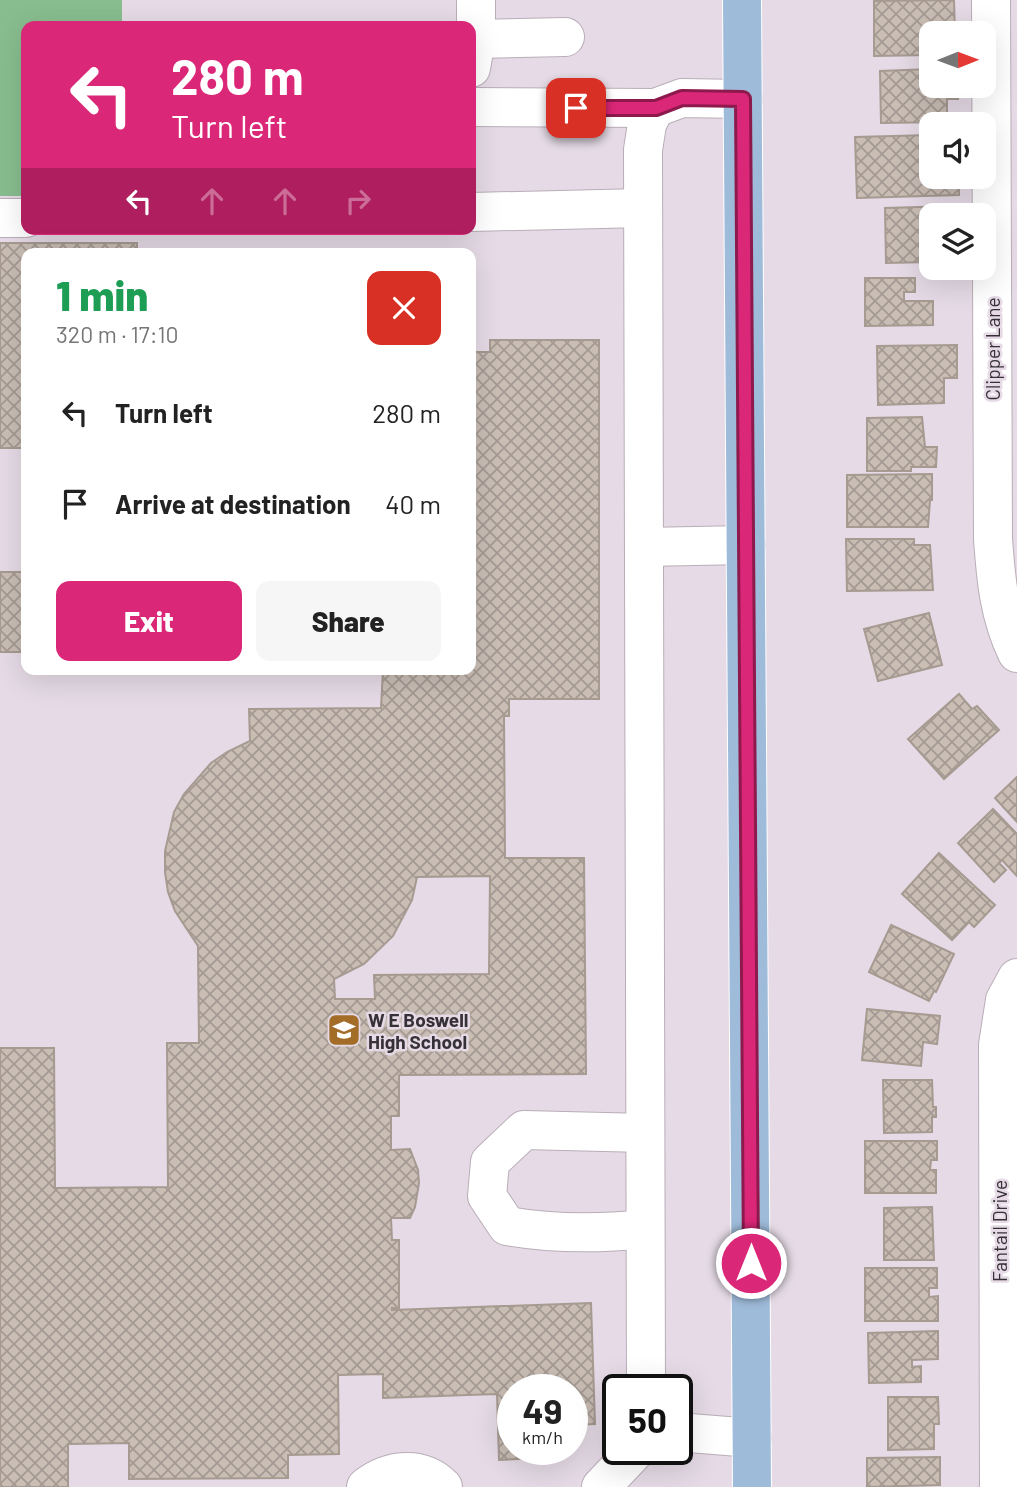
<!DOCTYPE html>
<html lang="en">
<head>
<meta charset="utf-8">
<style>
  :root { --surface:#fff; --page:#f6f6f6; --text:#222; --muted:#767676; --accent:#db2777 }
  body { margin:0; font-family:Barlow,sans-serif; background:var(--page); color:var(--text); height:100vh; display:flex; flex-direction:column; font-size:26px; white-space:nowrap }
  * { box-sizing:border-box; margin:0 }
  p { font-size:23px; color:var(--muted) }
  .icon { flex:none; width:38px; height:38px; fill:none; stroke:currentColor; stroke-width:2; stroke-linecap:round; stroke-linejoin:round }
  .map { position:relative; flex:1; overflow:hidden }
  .details { position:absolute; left:21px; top:248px; width:455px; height:427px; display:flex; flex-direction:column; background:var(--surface); border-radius:14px; box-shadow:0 7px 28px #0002 }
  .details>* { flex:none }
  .hud { position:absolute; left:21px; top:21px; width:455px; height:214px; border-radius:14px; box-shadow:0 7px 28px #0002; background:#db2777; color:#fff; overflow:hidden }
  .needle { width:46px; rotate:89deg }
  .tools { position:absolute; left:919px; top:21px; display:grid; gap:14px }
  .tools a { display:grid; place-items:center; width:77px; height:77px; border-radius:14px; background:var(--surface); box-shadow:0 7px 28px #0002; font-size:35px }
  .speed { position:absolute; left:497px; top:1374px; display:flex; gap:14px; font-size:35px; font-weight:700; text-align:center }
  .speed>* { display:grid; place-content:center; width:91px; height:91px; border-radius:50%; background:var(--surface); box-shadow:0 7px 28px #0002; line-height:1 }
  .speed small { font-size:18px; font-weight:400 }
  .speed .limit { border:4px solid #111; border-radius:10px; background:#fff; color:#111 }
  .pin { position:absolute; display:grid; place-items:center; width:60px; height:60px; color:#fff; margin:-30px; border-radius:14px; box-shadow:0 4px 10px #0006 }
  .me { position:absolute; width:77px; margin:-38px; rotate:0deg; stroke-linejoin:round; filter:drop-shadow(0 0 5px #0008) }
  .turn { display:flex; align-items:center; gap:24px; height:147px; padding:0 35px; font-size:32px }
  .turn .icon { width:91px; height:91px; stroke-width:2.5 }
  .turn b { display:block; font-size:49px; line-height:60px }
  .lanes { display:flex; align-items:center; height:66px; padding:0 35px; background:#0003; justify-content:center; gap:35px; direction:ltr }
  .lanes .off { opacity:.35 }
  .round { display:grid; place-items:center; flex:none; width:74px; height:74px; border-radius:14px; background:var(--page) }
  .headline { display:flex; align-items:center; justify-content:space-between; height:119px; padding:0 35px }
  h1 { font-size:42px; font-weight:800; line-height:52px; color:#1e9e55 }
  .button { display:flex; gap:14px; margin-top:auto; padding:14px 35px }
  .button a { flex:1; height:80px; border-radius:14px; background:var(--accent); color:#fff; font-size:28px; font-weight:800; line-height:80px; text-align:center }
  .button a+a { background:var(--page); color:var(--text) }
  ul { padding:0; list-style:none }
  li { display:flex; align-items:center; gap:21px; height:91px; padding:0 35px }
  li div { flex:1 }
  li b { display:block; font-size:26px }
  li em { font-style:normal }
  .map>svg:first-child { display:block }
</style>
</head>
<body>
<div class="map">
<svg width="1017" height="1487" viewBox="0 0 1017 1487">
  <defs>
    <pattern id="building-cross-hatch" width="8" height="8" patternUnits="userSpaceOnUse" patternTransform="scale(1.75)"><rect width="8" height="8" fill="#c9bdb4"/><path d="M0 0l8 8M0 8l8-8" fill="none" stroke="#a49a93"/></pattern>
  </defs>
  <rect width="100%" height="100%" fill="#e5dae5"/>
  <polygon fill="#88bd8f" points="0,0 122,0 122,26 26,26 26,196 0,196"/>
  <g fill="url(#building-cross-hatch)" stroke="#a69a91" stroke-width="2" fill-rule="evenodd">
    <polygon points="954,0 955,33 931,33 931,55 874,56 874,1"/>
    <polygon points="931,69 931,86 958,86 958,99 947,99 947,122 881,123 880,71"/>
    <polygon points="931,135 931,177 959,177 959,195 857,198 855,137"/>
    <polygon points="953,206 953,215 931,215 931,262 886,263 885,208"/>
    <polygon points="0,243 137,243 137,254 26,254 26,448 0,448"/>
    <polygon points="865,278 915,278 915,292 904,292 904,301 933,301 933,325 865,326"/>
    <path d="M 490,340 L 599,340 L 599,699 L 509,699 L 509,716 L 504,716 L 505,858 L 584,858 L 586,1074 L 399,1075 L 399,1116 L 391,1116 L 391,1150 L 410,1149 L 418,1170 L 419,1183 L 415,1207 L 410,1218 L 391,1218 L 392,1240 L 399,1240 L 399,1308 L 392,1308 L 392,1310 L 591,1303 L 595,1424 L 572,1425 L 572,1390 L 513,1390 L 513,1449 L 540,1449 L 540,1458 L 499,1460 L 497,1394 L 383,1398 L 383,1374 L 338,1375 L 339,1454 L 288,1455 L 288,1478 L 129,1479 L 129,1443 L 68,1444 L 68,1487 L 0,1487 L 0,1048 L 54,1048 L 55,1188 L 168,1187 L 167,1043 L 199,1043 L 198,946 L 175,911 L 168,892 L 165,872 L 165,851 L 174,812 L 184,794 L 211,763 L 227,752 L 250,741 L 249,709 L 381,708 L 383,670 L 471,670 L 471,352 L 490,352 ZM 490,876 L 489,974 L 374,975 L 375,999 L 335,999 L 334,979 L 364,964 L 393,936 L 412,900 L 417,877 Z"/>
    <polygon points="957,345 957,378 944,378 944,403 878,405 877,346"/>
    <polygon points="922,417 925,447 937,447 936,467 911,467 911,471 867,471 867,418"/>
    <polygon points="932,474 932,500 930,500 928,527 847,527 847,475"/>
    <polygon points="846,539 914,539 914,545 930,545 933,590 847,591"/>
    <rect x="0" y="572" width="26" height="80"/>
    <polygon points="929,613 942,665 878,681 864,629"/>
    <polygon points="959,694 972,709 977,706 999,730 944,779 908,739"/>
    <polygon points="1017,777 1017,822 995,798"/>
    <polygon points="993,809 1017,834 1017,876 1002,860 999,863 1006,870 994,882 958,843"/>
    <polygon points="939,853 995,905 974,927 969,922 952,940 902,894"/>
    <polygon points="891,925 954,954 936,992 934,991 929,1001 869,972"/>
    <polygon points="867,1009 940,1016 937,1044 923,1042 921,1066 862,1060"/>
    <polygon points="883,1080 932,1080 933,1107 936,1107 936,1117 932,1117 932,1132 884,1133"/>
    <polygon points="865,1141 937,1141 937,1160 931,1160 930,1170 936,1170 936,1193 865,1193"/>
    <polygon points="932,1207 934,1260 884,1260 884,1208"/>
    <polygon points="865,1268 937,1268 937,1288 929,1288 929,1297 938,1296 938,1321 865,1321"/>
    <polygon points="938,1331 938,1359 912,1360 912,1367 921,1366 921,1382 869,1383 868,1333"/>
    <polygon points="888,1397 938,1397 939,1424 934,1424 934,1449 888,1450"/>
    <polygon points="940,1457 940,1485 867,1487 867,1458"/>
  </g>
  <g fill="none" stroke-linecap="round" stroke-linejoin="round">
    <defs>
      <g id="minor">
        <path d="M 991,0 L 993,539 C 996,580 999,616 1017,653"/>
        <polyline points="476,39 565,37"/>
        <polyline points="471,68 476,39 476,0"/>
        <polyline points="471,107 655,108 682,98 743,99"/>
        <polyline points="471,212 643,208"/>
        <polyline points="0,218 26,218"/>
        <polyline points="644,547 746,545"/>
        <path d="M 645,1133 L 524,1130 L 490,1162 L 487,1196 L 507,1226 C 553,1234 598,1234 645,1229"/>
        <polyline points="646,1390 643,150 647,124 655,108"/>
        <polyline points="677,1432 752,1438"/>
        <path d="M 366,1487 C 389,1469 421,1465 443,1487"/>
        <polyline points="601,1487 637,1449"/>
        <polyline points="999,1487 998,1045 1005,1000 1017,978"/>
      </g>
      <polyline id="major" points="742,0 752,1487"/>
    </defs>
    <use href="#minor" stroke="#b9aeb8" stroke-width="40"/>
    <use href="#major" stroke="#fff" stroke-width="40"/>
    <use href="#minor" stroke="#fff" stroke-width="38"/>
    <use href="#major" stroke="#9fbbda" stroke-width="38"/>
  </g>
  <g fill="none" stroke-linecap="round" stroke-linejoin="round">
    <defs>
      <polyline id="route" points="576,108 656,108 682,98 743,99 751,1263"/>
    </defs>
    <use href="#route" stroke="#8e194d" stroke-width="18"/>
    <use href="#route" stroke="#db2777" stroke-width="12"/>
  </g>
  <defs>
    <symbol id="school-square" viewBox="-11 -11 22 22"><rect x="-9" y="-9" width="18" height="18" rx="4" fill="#a36d28" stroke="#e5dae5"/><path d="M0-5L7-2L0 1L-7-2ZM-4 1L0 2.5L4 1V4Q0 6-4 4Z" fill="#fff"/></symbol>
  </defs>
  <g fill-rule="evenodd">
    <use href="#school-square" x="325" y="1011" width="38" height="38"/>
  </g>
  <g text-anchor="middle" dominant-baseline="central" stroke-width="5" stroke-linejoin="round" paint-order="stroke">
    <g font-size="19" fill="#363136" stroke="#e5dae5">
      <text transform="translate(992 349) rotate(-90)">Clipper Lane</text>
      <text transform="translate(999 1231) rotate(-90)">Fantail Drive</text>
    </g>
    <g font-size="19" font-weight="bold" fill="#363136" stroke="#e5dae5" text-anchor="start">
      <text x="368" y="1019">W E Boswell<tspan x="368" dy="22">High School</tspan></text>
    </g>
  </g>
</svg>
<div class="tools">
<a><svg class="needle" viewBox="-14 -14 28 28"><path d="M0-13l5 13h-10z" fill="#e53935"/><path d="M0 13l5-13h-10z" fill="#767676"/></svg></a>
<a><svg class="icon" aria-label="sound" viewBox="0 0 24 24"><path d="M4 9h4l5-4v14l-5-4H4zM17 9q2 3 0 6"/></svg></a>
<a><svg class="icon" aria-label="layers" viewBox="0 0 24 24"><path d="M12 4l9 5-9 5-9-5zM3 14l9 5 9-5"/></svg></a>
</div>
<div class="speed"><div>49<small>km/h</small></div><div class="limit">50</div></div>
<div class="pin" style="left:576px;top:108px;background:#d93025"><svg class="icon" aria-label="arrive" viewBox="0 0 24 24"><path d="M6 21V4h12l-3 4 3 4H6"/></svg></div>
<svg class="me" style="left:751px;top:1263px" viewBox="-20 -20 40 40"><circle r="17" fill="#db2777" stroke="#fff" stroke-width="3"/><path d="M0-11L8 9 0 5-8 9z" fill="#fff"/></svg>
<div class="hud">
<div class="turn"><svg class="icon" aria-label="left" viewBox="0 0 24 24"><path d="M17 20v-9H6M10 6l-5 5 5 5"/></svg><div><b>280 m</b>Turn left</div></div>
<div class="lanes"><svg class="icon" aria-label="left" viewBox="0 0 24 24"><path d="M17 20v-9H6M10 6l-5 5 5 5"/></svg><svg class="icon off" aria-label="ahead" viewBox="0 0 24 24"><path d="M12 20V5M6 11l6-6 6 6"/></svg><svg class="icon off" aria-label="ahead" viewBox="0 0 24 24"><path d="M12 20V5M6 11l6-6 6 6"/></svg><svg class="icon off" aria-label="right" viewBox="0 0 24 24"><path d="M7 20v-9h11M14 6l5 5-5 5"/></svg></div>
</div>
<section class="details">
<div class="headline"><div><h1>1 min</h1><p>320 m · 17:10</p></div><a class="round" style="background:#d93025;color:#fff"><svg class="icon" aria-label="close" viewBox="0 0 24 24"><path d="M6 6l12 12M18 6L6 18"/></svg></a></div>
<ul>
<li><svg class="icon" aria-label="left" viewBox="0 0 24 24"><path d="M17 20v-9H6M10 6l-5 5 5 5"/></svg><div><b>Turn left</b></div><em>280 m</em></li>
<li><svg class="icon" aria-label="arrive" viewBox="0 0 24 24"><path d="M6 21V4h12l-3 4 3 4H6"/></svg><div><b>Arrive at destination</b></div><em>40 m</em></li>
</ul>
<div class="button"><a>Exit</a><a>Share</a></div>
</section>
</div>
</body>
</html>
